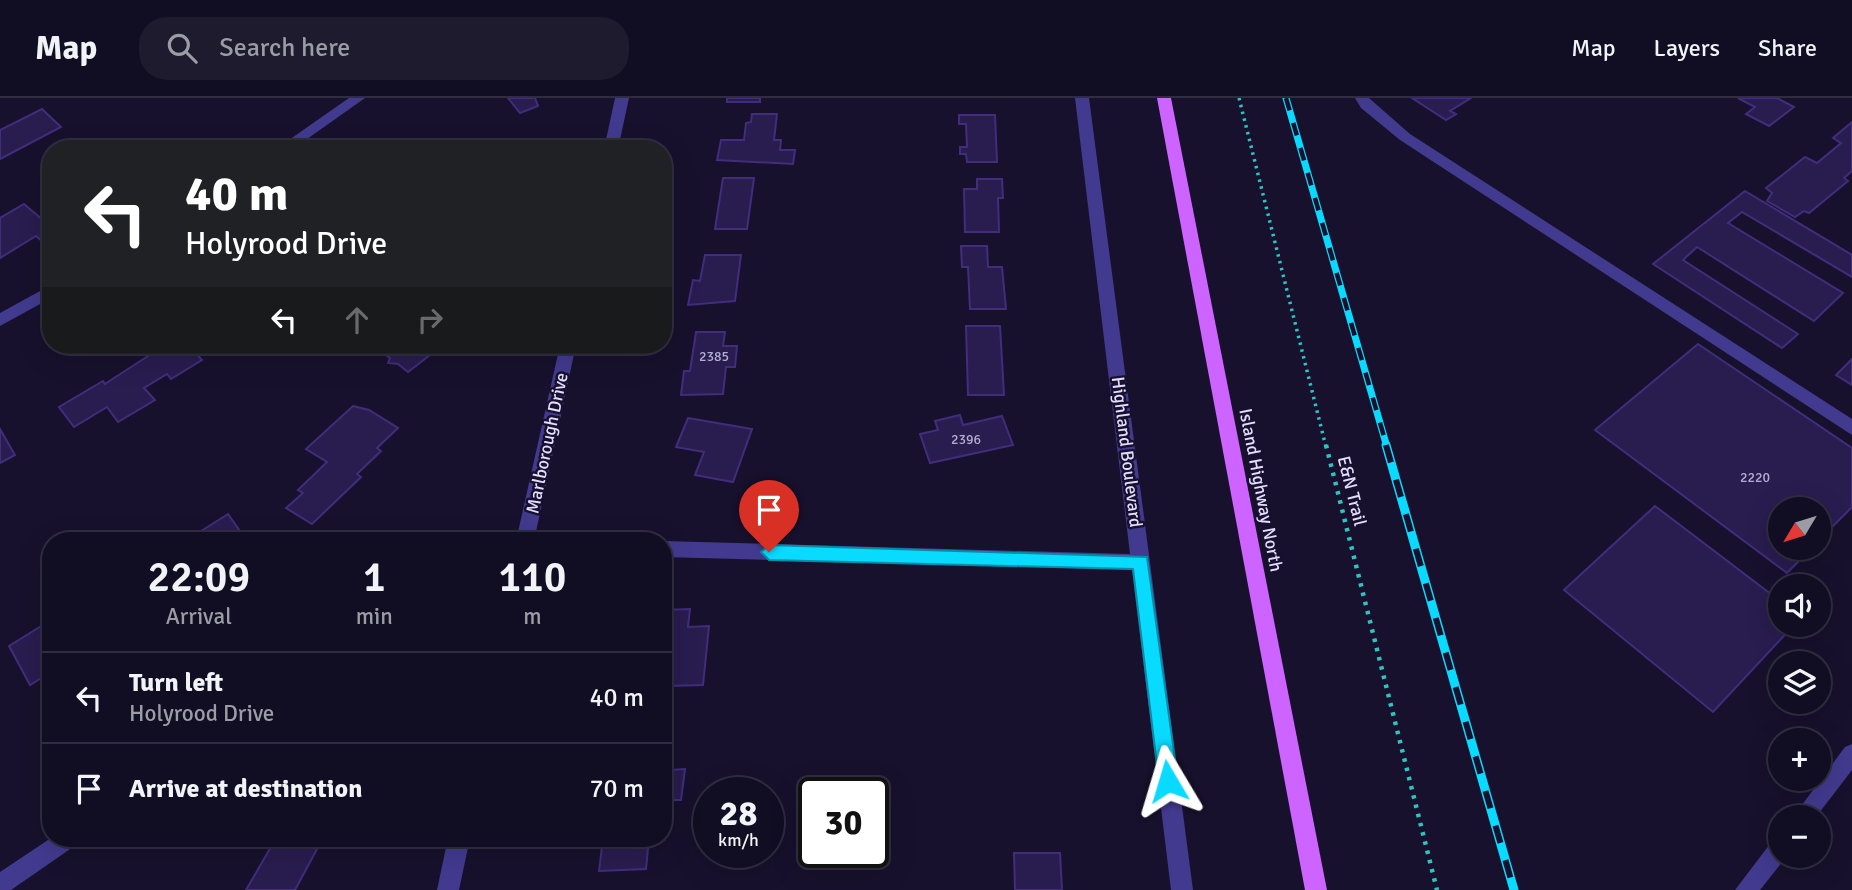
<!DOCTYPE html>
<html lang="en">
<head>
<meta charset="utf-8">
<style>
  :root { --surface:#110d22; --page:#1e1b2f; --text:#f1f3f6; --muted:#9c9ca5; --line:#302d40 }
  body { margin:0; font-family:Signika,sans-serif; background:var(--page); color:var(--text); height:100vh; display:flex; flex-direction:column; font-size:26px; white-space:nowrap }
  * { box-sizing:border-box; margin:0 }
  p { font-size:23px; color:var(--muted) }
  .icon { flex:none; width:38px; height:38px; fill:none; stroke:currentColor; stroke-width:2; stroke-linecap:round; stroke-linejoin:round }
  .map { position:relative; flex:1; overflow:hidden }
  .sheet { position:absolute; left:42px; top:434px; width:630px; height:315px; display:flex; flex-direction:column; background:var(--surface); border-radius:28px; box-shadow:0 7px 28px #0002,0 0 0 2px var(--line) }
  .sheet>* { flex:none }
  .hud { position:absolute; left:42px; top:42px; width:630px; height:214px; border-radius:28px; box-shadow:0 7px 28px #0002,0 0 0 2px var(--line); background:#202124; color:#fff; overflow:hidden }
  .needle { width:46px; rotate:232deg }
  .buttons { position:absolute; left:1768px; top:399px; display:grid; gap:14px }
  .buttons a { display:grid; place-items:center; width:63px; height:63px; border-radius:50%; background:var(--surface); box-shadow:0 7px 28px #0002,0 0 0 2px var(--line); font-size:35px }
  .speed { position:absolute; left:693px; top:679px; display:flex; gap:14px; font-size:35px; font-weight:700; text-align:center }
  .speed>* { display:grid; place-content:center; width:91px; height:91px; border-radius:50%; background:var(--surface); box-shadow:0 7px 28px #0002,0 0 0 2px var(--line); line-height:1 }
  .speed small { font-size:18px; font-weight:400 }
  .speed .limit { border:4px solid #111; border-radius:10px; background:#fff; color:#111 }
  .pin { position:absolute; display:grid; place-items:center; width:60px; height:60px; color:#fff; margin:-72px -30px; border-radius:50% 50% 50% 0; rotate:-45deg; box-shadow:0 0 7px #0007 }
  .pin .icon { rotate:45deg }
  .me { position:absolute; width:77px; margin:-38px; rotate:353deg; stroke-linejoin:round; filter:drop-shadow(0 0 5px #0008) }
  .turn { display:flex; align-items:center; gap:24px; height:147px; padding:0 28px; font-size:32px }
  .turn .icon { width:91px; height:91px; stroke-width:2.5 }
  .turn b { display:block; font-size:49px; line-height:60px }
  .lanes { display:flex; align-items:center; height:66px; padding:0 28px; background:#0003; justify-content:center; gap:35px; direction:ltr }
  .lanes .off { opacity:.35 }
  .eta { display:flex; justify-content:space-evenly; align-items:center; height:119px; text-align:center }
  .eta b { font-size:42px; font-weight:600; line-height:49px }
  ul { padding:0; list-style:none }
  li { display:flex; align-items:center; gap:21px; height:91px; padding:0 28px; border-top:2px solid var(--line) }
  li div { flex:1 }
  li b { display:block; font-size:26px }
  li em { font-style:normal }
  header { display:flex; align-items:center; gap:42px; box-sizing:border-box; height:98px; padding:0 35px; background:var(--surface); border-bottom:2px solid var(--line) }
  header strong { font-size:33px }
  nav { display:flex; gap:38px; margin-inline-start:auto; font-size:24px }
  .search { width:490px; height:63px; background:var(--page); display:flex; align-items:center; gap:18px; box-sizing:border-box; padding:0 24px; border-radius:28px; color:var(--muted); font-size:26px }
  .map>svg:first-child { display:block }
</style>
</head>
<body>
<header>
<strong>Map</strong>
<div class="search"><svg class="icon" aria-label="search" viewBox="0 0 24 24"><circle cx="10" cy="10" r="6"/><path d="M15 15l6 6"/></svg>Search here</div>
<nav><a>Map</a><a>Layers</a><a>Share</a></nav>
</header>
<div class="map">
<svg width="1852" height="792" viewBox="0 0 1852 792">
  <rect width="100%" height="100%" fill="#17112d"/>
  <g fill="#291c4f" stroke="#412d7c" stroke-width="2">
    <polygon points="508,0 535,0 538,8 520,15"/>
    <rect x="727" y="0" width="33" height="4"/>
    <polygon points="1412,0 1471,0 1450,13 1456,16 1446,22"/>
    <polygon points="1738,0 1777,0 1794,9 1769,28 1746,16 1755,9"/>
    <polygon points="42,11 61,29 0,61 0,32"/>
    <polygon points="752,16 777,16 774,42 781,42 780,52 795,52 793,66 717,62 721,42 744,42 746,25 751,24"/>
    <polygon points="959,17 995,17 997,64 967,64 966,56 960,56 960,49 967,49 966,26 959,26"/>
    <polygon points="1852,24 1852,73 1844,80 1848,83 1809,115 1804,113 1795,119 1767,103 1772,95 1766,90 1805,59 1817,65 1841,45 1833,40"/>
    <polygon points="723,80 754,80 747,131 715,131"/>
    <polygon points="977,81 1002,81 1003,100 998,100 999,134 965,134 964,91 977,91"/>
    <polygon points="1745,93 1852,157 1852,179 1742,114 1728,125 1843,195 1814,223 1697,149 1683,162 1798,236 1782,250 1653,166"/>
    <polygon points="24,106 51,129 51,141 44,145 36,138 0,160 0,120"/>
    <polygon points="961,148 987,148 988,169 1002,169 1006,211 970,211 968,169 962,169"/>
    <polygon points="705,157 741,157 735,203 688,207 693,182 700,183"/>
    <polygon points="966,228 1000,228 1004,297 968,297"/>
    <polygon points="696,234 725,234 723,248 737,248 735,269 726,269 723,296 681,297 684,273 690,273"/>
    <polygon points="1698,246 1852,350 1852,409 1818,443 1818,411 1780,411 1780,450 1812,450 1787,475 1595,332"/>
    <polygon points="165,247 189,247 202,262 171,281 167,276 144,290 155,302 118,324 107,309 74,329 59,309 103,283 105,286 111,282"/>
    <polygon points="373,247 443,247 408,274 398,266 388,265 390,260"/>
    <polygon points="1852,261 1852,287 1836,277"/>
    <polygon points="353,308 369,312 398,330 377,350 381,353 357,376 361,379 312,426 286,410 303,395 298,392 327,364 306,351"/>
    <polygon points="960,317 963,327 1002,318 1013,347 930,365 920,336 938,332 935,323"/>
    <polygon points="688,320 752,331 733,384 695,377 704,354 676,349"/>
    <polygon points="0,331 15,357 0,365"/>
    <polygon points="1655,408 1780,503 1780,527 1794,527 1713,614 1564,492"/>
    <polygon points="228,416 247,443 192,443 190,440"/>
    <polygon points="690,511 688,529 709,528 703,587 668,588 663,609 663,512"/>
    <polygon points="51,522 51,574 30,587 9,548"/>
    <polygon points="663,645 673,645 670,672 685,671 681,702 667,702 663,735"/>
    <polygon points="276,740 323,740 295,792 246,792"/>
    <polygon points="603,740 649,740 646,771 599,773"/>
    <polygon points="1014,755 1060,755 1062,792 1015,792"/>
  </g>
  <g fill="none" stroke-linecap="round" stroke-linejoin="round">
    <polyline stroke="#2dc4c2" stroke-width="3.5" stroke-dasharray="2.5 4.5" stroke-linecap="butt" points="1239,0 1326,349"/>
    <polyline stroke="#2dc4c2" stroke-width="4.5" stroke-dasharray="3.5 6" stroke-linecap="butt" points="1326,347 1437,792"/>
    <polygon fill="#423a8e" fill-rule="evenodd" points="1355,0 1369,0 1410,36 1852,321 1852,337 1400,42 1361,10"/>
    <g fill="#423a8e" fill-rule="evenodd">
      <polygon points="349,0 365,0 293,51 276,51"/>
      <polygon points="615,0 629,0 618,51 604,51"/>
      <polygon points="1075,0 1089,0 1193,792 1171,792 1132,472 663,459 663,443 1130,456"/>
      <polygon points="51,187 51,200 0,228 0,215"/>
      <polygon points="560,247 576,247 534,443 516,443"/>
      <polygon points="1852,646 1852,672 1816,719 1793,719 1845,649"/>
      <polygon points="1780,738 1780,758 1787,758 1760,792 1735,792 1773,742"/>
      <polygon points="51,740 79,740 76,747 11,792 0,792 0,774"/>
      <polygon points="448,740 470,740 459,792 437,792"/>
    </g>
    <polygon fill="#cd64ff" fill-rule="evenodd" points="1157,0 1171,0 1327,792 1305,792"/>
    <defs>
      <polyline id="rail-far1" points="1286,0 1387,349"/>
      <polyline id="rail" points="1386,347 1514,792"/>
    </defs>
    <use href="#rail-far1" stroke="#09daff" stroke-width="7"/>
    <use href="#rail" stroke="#09daff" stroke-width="9"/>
    <use href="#rail-far1" stroke="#17112d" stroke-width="4.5" stroke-dasharray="13" stroke-linecap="butt"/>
    <use href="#rail" stroke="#17112d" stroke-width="6" stroke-dasharray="18" stroke-linecap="butt"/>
  </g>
  <polygon fill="#09daff" stroke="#068ea6" stroke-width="2" points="769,447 1147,459 1178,683 1175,689 1168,692 1162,689 1159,683 1133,471 769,462 761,454"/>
  <g text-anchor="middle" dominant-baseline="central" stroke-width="5" stroke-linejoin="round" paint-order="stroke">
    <g font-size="14" fill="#b4add3">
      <text x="714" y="258">2385</text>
      <text x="966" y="341">2396</text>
      <text x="1755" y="379">2220</text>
    </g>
    <g font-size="18" fill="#e3ddff" stroke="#17112d">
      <text transform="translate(547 345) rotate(-78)">Marlborough Drive</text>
      <text transform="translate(1127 354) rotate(83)">Highland Boulevard</text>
      <text transform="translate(1261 392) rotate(79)">Island Highway North</text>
      <text transform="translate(1352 393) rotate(76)">E&amp;N Trail</text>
    </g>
  </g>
</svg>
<div class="buttons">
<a><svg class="needle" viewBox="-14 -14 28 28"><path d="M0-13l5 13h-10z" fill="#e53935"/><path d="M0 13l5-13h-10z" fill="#9c9ca5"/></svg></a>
<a><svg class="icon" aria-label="sound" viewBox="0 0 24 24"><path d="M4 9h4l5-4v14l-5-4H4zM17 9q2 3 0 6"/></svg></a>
<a><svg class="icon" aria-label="layers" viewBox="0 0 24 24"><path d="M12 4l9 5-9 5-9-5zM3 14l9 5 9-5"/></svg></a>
<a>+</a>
<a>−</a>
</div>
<div class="speed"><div>28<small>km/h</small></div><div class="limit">30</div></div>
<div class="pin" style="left:769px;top:454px;background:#d93025"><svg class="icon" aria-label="arrive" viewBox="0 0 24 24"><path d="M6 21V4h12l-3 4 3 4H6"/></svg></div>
<svg class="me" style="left:1168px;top:683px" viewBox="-20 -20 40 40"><path d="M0-17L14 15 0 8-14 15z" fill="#09daff" stroke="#fff" stroke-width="4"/></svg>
<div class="hud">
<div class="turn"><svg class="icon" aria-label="left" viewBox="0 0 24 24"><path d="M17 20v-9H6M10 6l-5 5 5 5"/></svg><div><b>40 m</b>Holyrood Drive</div></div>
<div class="lanes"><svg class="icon" aria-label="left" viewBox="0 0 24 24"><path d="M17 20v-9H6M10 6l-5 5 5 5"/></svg><svg class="icon off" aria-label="ahead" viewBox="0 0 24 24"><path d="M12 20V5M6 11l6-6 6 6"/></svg><svg class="icon off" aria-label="right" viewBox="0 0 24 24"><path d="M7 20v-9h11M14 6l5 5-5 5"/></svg></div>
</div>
<section class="sheet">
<div class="eta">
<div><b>22:09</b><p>Arrival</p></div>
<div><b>1</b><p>min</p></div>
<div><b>110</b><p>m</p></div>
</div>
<ul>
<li><svg class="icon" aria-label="left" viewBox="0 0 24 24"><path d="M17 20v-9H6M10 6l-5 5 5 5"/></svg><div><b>Turn left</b><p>Holyrood Drive</p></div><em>40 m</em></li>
<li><svg class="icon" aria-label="arrive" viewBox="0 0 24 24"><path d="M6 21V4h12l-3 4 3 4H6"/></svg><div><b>Arrive at destination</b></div><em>70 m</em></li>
</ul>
</section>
</div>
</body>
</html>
